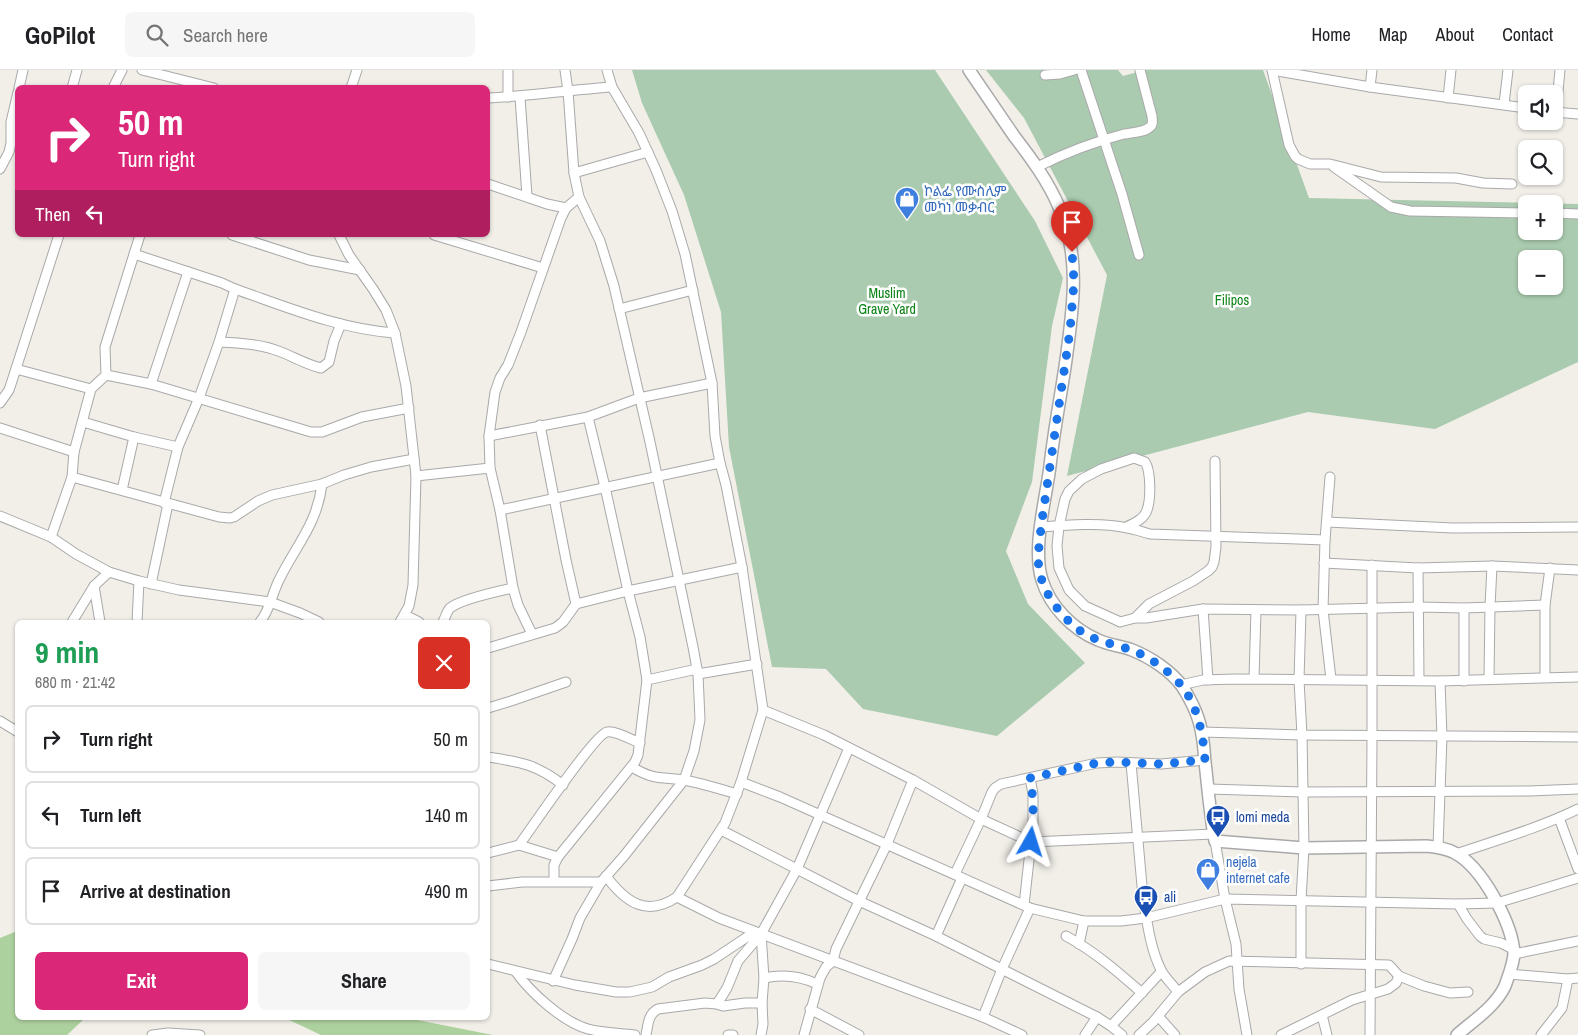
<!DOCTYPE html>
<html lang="en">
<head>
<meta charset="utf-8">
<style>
  :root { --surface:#fff; --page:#f6f6f6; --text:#202124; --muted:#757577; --line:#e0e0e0; --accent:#db2777 }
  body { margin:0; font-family:"Archivo Narrow","Noto Sans Ethiopic",sans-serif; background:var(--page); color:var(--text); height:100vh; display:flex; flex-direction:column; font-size:19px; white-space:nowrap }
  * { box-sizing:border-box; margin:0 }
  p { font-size:16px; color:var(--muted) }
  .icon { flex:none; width:28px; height:28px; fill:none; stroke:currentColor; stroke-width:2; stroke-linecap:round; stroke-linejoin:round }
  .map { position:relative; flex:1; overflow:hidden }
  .details { position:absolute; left:15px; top:550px; width:475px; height:400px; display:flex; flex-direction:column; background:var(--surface); border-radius:8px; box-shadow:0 1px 4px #0004 }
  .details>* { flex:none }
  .banner { position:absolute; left:15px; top:15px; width:475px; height:152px; border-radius:8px; box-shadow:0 1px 4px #0004; background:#db2777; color:#fff; overflow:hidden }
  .controls { position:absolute; left:1518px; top:15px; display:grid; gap:10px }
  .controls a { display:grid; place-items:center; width:45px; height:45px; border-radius:8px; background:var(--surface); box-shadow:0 1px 4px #0004; font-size:25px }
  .pin { position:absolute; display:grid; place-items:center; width:42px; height:42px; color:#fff; margin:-51px -21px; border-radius:50% 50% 50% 0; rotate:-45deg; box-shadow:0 0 5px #0007 }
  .pin .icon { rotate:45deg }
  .me { position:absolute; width:55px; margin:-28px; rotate:6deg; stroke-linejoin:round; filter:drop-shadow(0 0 4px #0008) }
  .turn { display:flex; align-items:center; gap:18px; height:105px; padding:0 20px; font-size:22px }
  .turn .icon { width:65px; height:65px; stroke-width:2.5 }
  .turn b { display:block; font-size:35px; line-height:42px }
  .then { display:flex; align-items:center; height:48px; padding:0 20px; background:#0003; gap:10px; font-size:19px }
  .round { display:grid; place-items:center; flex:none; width:52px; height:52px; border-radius:8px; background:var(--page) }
  .headline { display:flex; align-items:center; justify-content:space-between; height:85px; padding:0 20px }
  h1 { font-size:30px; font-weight:700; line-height:38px; color:#1e9e55 }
  .cta { display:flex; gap:10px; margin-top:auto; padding:10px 20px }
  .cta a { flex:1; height:58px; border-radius:8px; background:var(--accent); color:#fff; font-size:20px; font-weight:700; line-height:58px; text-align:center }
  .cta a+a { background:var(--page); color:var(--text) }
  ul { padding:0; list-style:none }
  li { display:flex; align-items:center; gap:15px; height:68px; margin:0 10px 8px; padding:0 10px; border:2px solid var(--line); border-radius:8px }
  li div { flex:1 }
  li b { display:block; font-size:19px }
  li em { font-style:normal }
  header { display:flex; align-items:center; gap:30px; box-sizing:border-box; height:70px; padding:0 25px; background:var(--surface); border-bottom:1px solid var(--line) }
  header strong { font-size:24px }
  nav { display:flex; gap:28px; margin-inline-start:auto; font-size:18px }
  .search { width:350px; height:45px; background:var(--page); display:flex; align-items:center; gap:12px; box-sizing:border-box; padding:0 18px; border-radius:8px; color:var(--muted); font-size:19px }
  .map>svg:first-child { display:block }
</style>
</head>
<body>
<header>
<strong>GoPilot</strong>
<div class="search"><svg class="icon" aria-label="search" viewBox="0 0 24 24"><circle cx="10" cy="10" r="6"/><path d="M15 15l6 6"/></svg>Search here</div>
<nav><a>Home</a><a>Map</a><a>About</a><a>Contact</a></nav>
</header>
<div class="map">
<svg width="1578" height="965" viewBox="0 0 1578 965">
  <rect width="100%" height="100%" fill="#f2efe9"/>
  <g fill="#add19e">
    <polygon points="17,861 18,948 85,948 67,965 0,965 0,868"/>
    <polygon points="285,948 407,948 493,965 321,965"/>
  </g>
  <g fill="#aacbaf" fill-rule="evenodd">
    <polygon points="632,0 935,0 1035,151 1063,208 1052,256 1032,412 1006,481 1028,534 1085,593 997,666 863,639 826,599 772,597 729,377 721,242 684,125 642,33"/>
    <path d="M 986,0 L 1118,0 L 1123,6 L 1145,0 L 1263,0 L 1309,128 L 1578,134 L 1578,292 L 1435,359 L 1308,342 L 1067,406 L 1107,205 L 1024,48 ZM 1526,134 L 1554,134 L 1554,161 L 1526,161 ZM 1526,189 L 1554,189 L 1554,216 L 1526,216 Z"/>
  </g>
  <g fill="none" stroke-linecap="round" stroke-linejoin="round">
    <defs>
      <g id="minor">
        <polyline points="142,0 214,18"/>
        <polyline points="508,0 508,27"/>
        <polyline points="1081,0 1122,124 1139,185"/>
        <polyline points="1272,0 1289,75 1295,86 1298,89 1310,94 1330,94 1381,107 1456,108 1483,113 1512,114"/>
        <polyline points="1272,0 1370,17 1526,38"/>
        <polyline points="1045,5 1060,4 1074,0"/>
        <polyline points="1370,17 1372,0"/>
        <polyline points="19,18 23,0"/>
        <polyline points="72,18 77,0"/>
        <polyline points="113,18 122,0"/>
        <polyline points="351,18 357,0"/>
        <polyline points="520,27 527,126"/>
        <path d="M 488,28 C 529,26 570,20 612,17"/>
        <polyline points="1448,28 1451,0"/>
        <polyline points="1504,34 1508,0"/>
        <polyline points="1554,42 1578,44"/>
        <polyline points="1556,42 1560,0"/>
        <path d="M 1037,97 C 1065,83 1093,72 1124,64 C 1132,63 1145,62 1150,57 C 1154,54 1152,50 1152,46 L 1140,0"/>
        <polyline points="1334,97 1391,137 1410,141 1526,143"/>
        <polyline points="0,99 9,82 11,73 11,52 18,22"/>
        <polyline points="574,103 648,82"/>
        <polyline points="488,114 547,134 566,138"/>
        <polyline points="1554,143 1578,144"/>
        <polyline points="232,165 309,190 360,200"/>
        <polyline points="339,165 349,185 373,219 386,240 395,263 406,316 416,406 413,515 409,536 400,552"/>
        <polyline points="434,165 543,198"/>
        <path d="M 134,184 L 222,213 L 235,219 C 287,237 339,259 395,263"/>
        <polyline points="619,239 693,220"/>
        <path d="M 219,272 C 240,273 261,274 281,282 C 294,287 307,295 321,298 L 329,292 L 334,271 L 341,254"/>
        <polyline points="16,299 91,319"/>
        <polyline points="106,305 151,314 311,362 322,362 362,347 409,338"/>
        <polyline points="151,314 188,202"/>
        <polyline points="0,333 9,320 12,311 59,165"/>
        <polyline points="83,352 134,367 178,377"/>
        <polyline points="540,355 566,490 576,534"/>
        <polyline points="0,358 74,382"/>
        <polyline points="489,366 588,347 639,328 712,313"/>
        <polyline points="416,406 490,398"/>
        <polyline points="72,407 219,447 230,448 234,447 258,431 272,425 322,414 344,405 371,397 414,389"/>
        <polyline points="1330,407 1325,470 1323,540 1331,609"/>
        <polyline points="122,420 134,367"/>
        <polyline points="164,433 178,377 199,328 219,272 235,219"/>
        <polyline points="500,440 720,393"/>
        <polyline points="0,446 51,467 76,484 109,502 139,511 179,520 270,532 300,543 319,552"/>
        <polyline points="1327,452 1453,458 1578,457"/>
        <path d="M 1041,457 C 1066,455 1103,452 1127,458 C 1135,459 1142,462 1150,464 L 1325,470"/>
        <path d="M 1126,457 C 1135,453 1144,449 1147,440 C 1151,429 1151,401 1145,392 L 1134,388 L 1101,399 L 1082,409 L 1069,421 L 1065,429 L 1059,456 L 1057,476 L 1059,498 L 1069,520 L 1085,536 L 1116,550 L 1120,552 L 1135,548 L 1146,548 L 1203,539 L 1301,540 L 1419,537 L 1464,538 L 1545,535"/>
        <polyline points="51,467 72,407 74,382 91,319 106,305 105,277 140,165"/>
        <polyline points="1324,493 1418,498 1492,496 1578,500"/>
        <polyline points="1418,498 1419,610"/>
        <polyline points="151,514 168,434"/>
        <polyline points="94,516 100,552"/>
        <polyline points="1203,539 1208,610"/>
        <polyline points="405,545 419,552"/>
        <polyline points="1135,548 1149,534 1193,511 1208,501 1212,497 1214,492 1216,477 1215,391"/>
        <polyline points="72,552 94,516 109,502"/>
        <polyline points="137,552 139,511"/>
        <path d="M 260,552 C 270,540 272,524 279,510 C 296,475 317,455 322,414"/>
        <path d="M 443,552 C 445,548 447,541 450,538 C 460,530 499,521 513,518"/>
        <polyline points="532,564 518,535 513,518 500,440 490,398 489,366 495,322 500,308 508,295 521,262 561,148 566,138 579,127"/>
        <polyline points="488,578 555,558 563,552 576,534 628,521 742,497"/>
        <polyline points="698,604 757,594"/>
        <polyline points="1545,607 1545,535 1550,498"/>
        <polyline points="1254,608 1256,540"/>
        <polyline points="1489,609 1490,537 1492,496"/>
        <polyline points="647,610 697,599"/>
        <polyline points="1464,611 1464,538"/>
        <polyline points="1181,615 1203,610 1235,609 1440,611 1578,607"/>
        <polyline points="488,638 511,631 566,612"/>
        <polyline points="763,640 824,665 913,710 981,749 1031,772 1214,764"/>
        <polyline points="0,651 18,662"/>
        <polyline points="1202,662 1302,665 1578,667"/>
        <path d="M 488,687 C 520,692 536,694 563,715"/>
        <path d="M 1131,693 L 1143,827 C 1147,851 1150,878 1161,900 C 1165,908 1173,915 1178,922"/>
        <path d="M 632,697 C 653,710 661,707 684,710 C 701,713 720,719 737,724"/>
        <polyline points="741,712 780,727 1030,838 1084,851 1121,851 1146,848 1225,829 1458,834 1497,833 1578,808"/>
        <polyline points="1209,719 1303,722 1530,721 1578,719"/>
        <polyline points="1559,748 1578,799"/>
        <polyline points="721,760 859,831 936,866 1097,947 1085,965"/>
        <polyline points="1215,771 1225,829 1236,874 1239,919 1247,965"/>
        <path d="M 519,775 C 531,759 595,664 607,662 C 614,660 632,670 640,673"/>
        <polyline points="1438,777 1442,667 1440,611"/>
        <polyline points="488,783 519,775 558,787"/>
        <path d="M 1456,784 C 1497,770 1539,758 1578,739"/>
        <polyline points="955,804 981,749 992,722 995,718 1001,714 1097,693 1117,692 1161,694 1205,690"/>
        <path d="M 606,806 C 626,833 647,847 677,827 L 725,753 L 741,712 L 763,640 L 742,497 L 726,415 L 720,393 L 715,366 L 712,313 L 685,184 L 672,141 L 656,100 L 639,63 L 612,17 L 607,0"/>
        <polyline points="554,811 554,795 558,787 635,692 638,685 647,610 640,567 628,521 605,417 588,347"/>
        <polyline points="488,816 522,812 601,812"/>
        <polyline points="677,827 719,848 983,947 1022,965"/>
        <polyline points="1458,834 1467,849 1480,866 1484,869 1501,873 1513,879"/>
        <polyline points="1024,835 1033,754 1033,724 1030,708"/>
        <polyline points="936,866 962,808"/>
        <path d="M 1066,866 C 1094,881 1118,902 1142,923"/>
        <polyline points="1079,874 1084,851"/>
        <polyline points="1514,884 1578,871"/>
        <polyline points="488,894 575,915 616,922 630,922 652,917 669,907 702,895 714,889 747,867 760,864"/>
        <polyline points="1301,894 1301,830 1304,778 1302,665 1299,610 1301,540"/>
        <path d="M 516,902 C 531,923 563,952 588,959 C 603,963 620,963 635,965"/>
        <polyline points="1509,904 1568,909 1578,908"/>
        <path d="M 764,908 C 783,904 800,906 817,914"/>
        <polyline points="553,911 572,869 580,848 601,812 624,786 684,710 694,681 700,650 698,604 693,577 650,372 614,216 600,171 579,127 574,103 568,21 565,0"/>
        <polyline points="717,934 727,918 738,891 761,864 797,799 849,678"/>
        <polyline points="810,939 859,965"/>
        <polyline points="1322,945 1327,965"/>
        <polyline points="1158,946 1175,965"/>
        <polyline points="983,947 1002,899 1030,838"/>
        <polyline points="1097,947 1111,956 1122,965"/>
        <polyline points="1111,956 1161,902"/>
        <polyline points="152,965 168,963 200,965"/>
        <path d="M 646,965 C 648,955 648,944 658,939 L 705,933 L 717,934 L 723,936 L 745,933 L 762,933"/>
        <polyline points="728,965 733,965"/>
        <polyline points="761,965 763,954 762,933 764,908 761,864"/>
        <polyline points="804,965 820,908 826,897 833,891 836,879 887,774 913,710"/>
        <polyline points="1139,965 1153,952 1178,922 1205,902 1229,891 1389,895 1399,906 1424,916 1450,923 1468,922"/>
        <polyline points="1281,965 1352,930 1388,919 1396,913 1399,906"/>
        <polyline points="1370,965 1372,666 1372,495"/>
        <polyline points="1541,965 1562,938 1568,909"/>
      </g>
      <path id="tertiary" d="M 969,0 C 984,22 999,44 1014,66 C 1031,88 1048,111 1059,137 C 1081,186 1073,239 1066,290 C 1061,325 1054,360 1050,396 C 1046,429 1032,478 1042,510 C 1050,536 1072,559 1098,570 C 1109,575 1121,576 1132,580 C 1150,587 1171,601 1182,616 C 1191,630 1200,649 1202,665 C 1204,674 1204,683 1205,692 C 1208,718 1210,745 1215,771 L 1304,778 L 1426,776 C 1436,777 1446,778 1455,783 C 1482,797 1512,853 1514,883 C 1514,893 1508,907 1505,916 C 1495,937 1474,950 1457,965"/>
    </defs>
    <use href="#minor" stroke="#a9a9a9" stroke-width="11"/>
    <use href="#tertiary" stroke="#a9a9a9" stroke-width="14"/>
    <use href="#minor" stroke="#fff" stroke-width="9"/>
    <use href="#tertiary" stroke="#fff" stroke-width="11"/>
  </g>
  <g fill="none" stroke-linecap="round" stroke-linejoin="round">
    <path stroke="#1a73e8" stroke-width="9" stroke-dasharray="0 16.2" d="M 1031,772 C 1034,750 1034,730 1030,708 L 1097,693 L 1117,692 L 1161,694 L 1205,690 C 1203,664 1198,636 1181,615 C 1169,601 1151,588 1134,581 C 1119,575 1102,573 1087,565 C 1074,558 1063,546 1054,534 C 1047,524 1041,511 1039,499 C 1037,485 1040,471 1041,457 L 1070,261 L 1074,212 L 1072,182"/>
  </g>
  <defs>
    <symbol id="shop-pin" viewBox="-11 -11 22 30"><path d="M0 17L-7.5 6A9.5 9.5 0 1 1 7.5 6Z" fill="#3f7fe0" stroke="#fff"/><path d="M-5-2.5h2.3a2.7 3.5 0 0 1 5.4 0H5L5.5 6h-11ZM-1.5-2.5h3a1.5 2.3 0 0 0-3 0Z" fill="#fff"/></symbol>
    <symbol id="bus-pin" viewBox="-11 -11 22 30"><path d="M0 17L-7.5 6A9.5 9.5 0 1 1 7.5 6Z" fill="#1a4fb4" stroke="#fff"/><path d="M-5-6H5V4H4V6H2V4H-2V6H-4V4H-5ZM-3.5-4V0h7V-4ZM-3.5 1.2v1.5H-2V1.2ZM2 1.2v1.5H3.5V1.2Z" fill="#fff"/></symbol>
  </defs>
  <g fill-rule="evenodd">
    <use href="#shop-pin" x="893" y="115" width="28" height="38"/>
    <use href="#bus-pin" x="1204" y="733" width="28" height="38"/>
    <use href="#shop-pin" x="1194" y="786" width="28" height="38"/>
    <use href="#bus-pin" x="1132" y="813" width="28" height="38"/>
  </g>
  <g text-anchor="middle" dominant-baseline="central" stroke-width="5" stroke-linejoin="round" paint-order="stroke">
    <g font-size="14" fill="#366cbe" stroke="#fff" text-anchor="start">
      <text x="924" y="121">ኮልፌ የሙስሊም<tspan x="924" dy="16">መካነ መቃብር</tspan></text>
      <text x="1226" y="792">nejela<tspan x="1226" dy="16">internet cafe</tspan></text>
    </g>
    <g font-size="14" fill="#0c8416" stroke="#fff">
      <text x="887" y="223">Muslim<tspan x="887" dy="16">Grave Yard</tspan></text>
      <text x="1232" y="230">Filipos</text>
    </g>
    <g font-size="14" fill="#164399" stroke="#fff" text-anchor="start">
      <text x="1236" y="747">lomi meda</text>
      <text x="1164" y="827">ali</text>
    </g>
  </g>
</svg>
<div class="controls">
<a><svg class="icon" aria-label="sound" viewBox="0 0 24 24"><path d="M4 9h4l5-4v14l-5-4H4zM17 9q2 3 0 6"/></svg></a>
<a><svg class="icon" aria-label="search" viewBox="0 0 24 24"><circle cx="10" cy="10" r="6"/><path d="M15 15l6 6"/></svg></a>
<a>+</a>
<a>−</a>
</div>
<div class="pin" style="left:1072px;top:182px;background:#d93025"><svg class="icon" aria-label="arrive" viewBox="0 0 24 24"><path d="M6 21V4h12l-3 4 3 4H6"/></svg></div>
<svg class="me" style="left:1031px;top:772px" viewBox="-20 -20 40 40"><path d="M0-17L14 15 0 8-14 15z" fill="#1a73e8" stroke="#fff" stroke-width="4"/></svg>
<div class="banner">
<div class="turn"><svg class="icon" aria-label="right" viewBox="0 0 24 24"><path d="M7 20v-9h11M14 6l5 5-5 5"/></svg><div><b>50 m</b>Turn right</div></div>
<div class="then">Then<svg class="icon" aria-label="left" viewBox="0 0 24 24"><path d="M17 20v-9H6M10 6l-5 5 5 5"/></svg></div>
</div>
<section class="details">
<div class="headline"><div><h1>9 min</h1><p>680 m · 21:42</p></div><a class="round" style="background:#d93025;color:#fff"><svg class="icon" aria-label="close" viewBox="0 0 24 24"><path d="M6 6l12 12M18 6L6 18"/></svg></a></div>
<ul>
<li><svg class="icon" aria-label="right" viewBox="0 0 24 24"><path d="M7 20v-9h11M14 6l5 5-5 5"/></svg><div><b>Turn right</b></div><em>50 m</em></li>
<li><svg class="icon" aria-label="left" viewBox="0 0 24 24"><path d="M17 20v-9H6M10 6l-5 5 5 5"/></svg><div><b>Turn left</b></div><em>140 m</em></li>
<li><svg class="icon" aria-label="arrive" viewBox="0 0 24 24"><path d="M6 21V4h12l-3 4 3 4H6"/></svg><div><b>Arrive at destination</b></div><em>490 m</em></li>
</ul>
<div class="cta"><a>Exit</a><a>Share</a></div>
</section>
</div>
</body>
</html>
